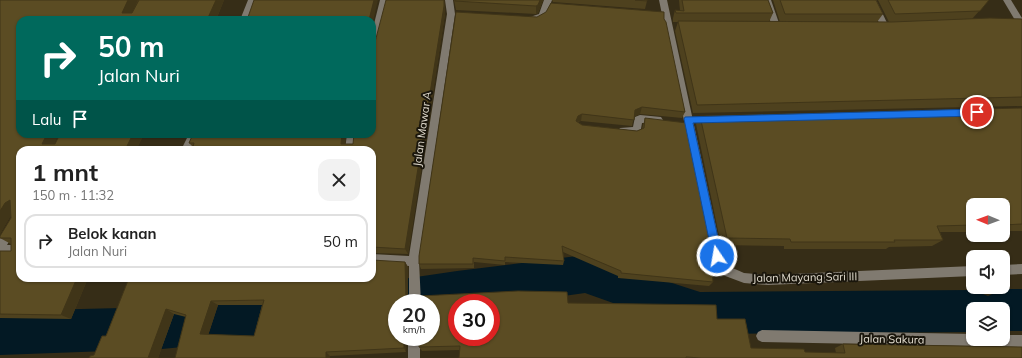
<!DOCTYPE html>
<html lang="id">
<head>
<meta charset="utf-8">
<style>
  :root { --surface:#fff; --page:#f2f2f2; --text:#222; --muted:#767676; --line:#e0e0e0 }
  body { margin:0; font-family:Mulish,sans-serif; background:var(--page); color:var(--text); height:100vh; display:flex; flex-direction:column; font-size:15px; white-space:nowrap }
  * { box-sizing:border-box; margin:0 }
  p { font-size:13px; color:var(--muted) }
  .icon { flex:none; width:22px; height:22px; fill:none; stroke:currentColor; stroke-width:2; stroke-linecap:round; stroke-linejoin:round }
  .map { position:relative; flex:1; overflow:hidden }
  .panel { position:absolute; left:16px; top:146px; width:360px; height:136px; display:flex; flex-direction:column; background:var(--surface); border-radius:12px; box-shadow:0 1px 3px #0004 }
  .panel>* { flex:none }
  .hud { position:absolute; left:16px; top:16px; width:360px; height:122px; border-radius:12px; box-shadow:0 1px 3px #0004; background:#00695c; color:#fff; overflow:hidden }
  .needle { width:26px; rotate:271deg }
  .tools { position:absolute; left:966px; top:198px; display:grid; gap:8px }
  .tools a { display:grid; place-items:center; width:44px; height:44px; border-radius:8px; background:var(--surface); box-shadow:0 1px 3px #0004; font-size:20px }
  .speed { position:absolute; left:388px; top:294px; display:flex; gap:8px; font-size:20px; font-weight:700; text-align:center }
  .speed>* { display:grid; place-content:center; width:52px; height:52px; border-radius:50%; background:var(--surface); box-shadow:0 1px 3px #0004; line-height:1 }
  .speed small { font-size:10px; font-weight:400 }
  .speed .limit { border:6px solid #d22; background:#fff; color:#111 }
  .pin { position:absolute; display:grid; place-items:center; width:34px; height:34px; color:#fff; margin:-17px; border:2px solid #fff; border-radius:50%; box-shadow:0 1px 4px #0007 }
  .me { position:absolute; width:44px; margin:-22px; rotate:348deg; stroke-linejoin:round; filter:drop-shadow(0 0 3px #0008) }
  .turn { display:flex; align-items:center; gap:14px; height:84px; padding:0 16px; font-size:18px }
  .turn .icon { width:52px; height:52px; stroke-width:2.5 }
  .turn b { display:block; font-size:28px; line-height:34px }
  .then { display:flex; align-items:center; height:38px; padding:0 16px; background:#0003; gap:8px; font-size:15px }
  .round { display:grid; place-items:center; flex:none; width:42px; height:42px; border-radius:12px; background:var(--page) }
  .overview { display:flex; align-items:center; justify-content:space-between; height:68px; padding:0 16px }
  h1 { font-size:24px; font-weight:700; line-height:30px }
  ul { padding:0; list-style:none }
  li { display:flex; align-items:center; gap:12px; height:54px; margin:0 8px 6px; padding:0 8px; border:2px solid var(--line); border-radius:12px }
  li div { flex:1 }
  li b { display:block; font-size:15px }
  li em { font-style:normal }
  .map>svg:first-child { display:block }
</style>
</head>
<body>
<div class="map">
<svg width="1022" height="358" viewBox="0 0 1022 358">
  <rect width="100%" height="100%" fill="#362d17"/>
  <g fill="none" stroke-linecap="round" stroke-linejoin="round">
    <polygon fill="#031924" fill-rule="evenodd" points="585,255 700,292 973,290 988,296 1003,289 1022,289 1022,331 1003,331 1003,309 973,309 973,332 700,334 585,293 491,306 491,303 457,303 457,311 431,315 431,303 397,303 397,321 314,334 162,349 0,355 0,311 162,307 314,292 457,271"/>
    <g fill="#807a70" fill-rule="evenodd">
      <polygon points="248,0 256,0 248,20 240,20"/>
      <polygon points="380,0 388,0 376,50 372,53 372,32"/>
      <polygon points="445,0 453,0 455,14 419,261 421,303 409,303 409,266 372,264 372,254 409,256 447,14"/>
      <polygon points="544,0 552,0 545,18 537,22 530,21 529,19 530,17 539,14"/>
      <polygon points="659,0 667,0 722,255 728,266 744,273 768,275 973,266 973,276 768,285 744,283 720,274 712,256"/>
      <polygon points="763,0 771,0 780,26 779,28 776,29 772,26"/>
      <polygon points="868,0 876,0 889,27 888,29 882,29"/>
      <polygon points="1003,0 1011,0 1022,18 1022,28 1019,27"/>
      <polygon points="640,115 661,117 663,120 661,123 642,123 640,134 620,134 618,131 620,128 633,127 635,117"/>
      <polygon points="189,134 199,134 191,150 181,150"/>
      <polygon points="347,134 357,134 355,150 345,150"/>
      <polygon points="20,208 20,223 7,245 20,245 20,255 0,255 0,237 16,210"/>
      <polygon points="1022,264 1022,274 1003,275 1003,265"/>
      <polygon points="762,330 973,334 973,339 1003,339 1003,335 1022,335 1022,347 762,342 758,340 756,336 758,332"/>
      <rect x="408" y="337" width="12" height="21"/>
    </g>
  </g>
  <g fill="#4e411e" fill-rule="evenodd">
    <polygon points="0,0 224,0 216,20 20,20 55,144 60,134 144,134 136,150 20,278 88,278 71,319 0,318 0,251 11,251 11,244 0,238 0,236 11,218 11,215 0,234"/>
    <polygon points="444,0 445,14 408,254 372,253 372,150 193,147 189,143 193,134 346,134 345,144 353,144"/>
    <polygon points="454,0 543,0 538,13 536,14 456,10"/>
    <polygon points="552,0 647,0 647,1 645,9 553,2"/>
    <polygon points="679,0 768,0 773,13 769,22 780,22 773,0 876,0 883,14 877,22 889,22 878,0 989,0 972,19 1022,19 1022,106 693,113 675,31 678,22 673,22 673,18 675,10 680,11"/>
    <polygon points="537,17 664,19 685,112 682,118 640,114 634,116 632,126 581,121 578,122 582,125 637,131 642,129 645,118 712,239 710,242 713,282 709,286 618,278 618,276 563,252 564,261 563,265 505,262 505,265 474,262 474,268 421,269 419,264"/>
    <polygon points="1022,108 1022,231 1003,231 1003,205 973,205 973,232 940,232 943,240 932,246 889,247 886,249 784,249 784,246 721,245 696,124 700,116"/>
    <path d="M 405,262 L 408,267 L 408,299 L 568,303 L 717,319 L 751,348 L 805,352 L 836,353 L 835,348 L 843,344 L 1022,358 L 459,358 L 460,350 L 422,351 L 419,347 L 431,337 L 397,303 L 406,352 L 330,356 L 330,358 L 175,358 L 186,317 L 174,314 L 158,358 L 89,358 L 94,355 L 106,336 L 129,278 ZM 218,305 L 262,305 L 254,336 L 208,335 Z"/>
  </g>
  <g fill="#403518">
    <polygon points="128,0 138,0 129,20 122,13"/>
    <polygon points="216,0 224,0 216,20 207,20"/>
    <polygon points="374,0 378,0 372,26 372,20 369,20"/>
    <polygon points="444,0 445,14 408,254 405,249"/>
    <polygon points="540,0 543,0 538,13 536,14 536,6"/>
    <polygon points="642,107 640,114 634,117 635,110"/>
    <polygon points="582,114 581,121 577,122 576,121 578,116"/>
    <polygon points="47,134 59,134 52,150 42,144"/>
    <polygon points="133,134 144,134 136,150 125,150"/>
    <polygon points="342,134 346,134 344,150 341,144"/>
    <polygon points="10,200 15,209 0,234 0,211 5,203"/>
    <polygon points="405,262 408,267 408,303 406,299"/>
    <polygon points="77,278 88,278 71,319 61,315"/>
    <polygon points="211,301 218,305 207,339 200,334"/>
    <polygon points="166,309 174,314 158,358 148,358"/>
    <polygon points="404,337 407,337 406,352 404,348"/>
    <polygon points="326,352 330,356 330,358 326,358"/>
  </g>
  <g fill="#5b4c23" stroke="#403518" fill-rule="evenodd">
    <polygon points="0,0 128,0 122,13 132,13 139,0 216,0 207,20 20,20 20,134 47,134 42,144 55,144 60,134 133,134 125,150 20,150 20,278 77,278 61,315 0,314 0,251 11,251 11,238 0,238 0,236 11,218 10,200 5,203 0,211"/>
    <polygon points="254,0 374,0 369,20 247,20"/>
    <polygon points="386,0 444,0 444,6 405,249 372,247 372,150 192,150 194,143 189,143 193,134 342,134 341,144 353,144 354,134 372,134 372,45 375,42"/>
    <polygon points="455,0 540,0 538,5 536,6 455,1"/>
    <polygon points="635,0 647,0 647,1"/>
    <polygon points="682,0 768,0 773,13 676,13 675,10 684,11"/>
    <polygon points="780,0 876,0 883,14 785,14"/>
    <polygon points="888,0 989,0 980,11 895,14"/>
    <polygon points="551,3 664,12 664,19 666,22 685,112 642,107 635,110 634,120 582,114 578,116 576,121 582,125 637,131 644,128 645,118 687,123 712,239 710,239 713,282 621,273 621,271 562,246 564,261 505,257 505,261 473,258 473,264 419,264 419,256 456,12 537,17 546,12"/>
    <polygon points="990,18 1022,19 1022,97 697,105 678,21 892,22"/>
    <polygon points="1022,108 1022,224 1003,225 1003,205 973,205 973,225 937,226 943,240 894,240 895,242 791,242 790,239 727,238 700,116"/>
    <path d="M 372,260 L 405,262 L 406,299 L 419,300 L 420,296 L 518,291 L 567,292 L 568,303 L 716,305 L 717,319 L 745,319 L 751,348 L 804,349 L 805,352 L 845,353 L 843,344 L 1022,347 L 1022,358 L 701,358 L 686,357 L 686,358 L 459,358 L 460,346 L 419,347 L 419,337 L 431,337 L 431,303 L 397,303 L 397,337 L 404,337 L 404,348 L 326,352 L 326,358 L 175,358 L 186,315 L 166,309 L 148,358 L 89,358 L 90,356 L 94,355 L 102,336 L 106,336 L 129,278 L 372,278 ZM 264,300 L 254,336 L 200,334 L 211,301 ZM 457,303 L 491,303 L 491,337 L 457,337 Z"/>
  </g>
  <polygon fill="#1a73e8" stroke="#114b97" points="977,109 981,112 977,116 693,123 722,256 720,259 717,260 713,259 684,119 685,117"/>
  <g text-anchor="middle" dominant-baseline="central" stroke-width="4" stroke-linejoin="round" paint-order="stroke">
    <g font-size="11" fill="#e4ded1" stroke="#1a160c">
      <text transform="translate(422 129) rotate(-82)">Jalan Mawar A</text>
      <text transform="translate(805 277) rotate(-1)">Jalan Mayang Sari III</text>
      <text transform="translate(892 339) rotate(1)">Jalan Sakura</text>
    </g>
  </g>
</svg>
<div class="tools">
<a><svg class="needle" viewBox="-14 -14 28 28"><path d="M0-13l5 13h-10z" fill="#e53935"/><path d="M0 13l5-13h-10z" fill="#767676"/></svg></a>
<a><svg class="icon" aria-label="sound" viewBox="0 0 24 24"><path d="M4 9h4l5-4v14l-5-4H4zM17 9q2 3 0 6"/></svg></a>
<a><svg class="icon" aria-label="layers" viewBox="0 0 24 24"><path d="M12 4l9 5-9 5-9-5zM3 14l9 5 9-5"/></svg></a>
</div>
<div class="speed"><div>20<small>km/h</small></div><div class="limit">30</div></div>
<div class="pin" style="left:977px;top:112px;background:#d93025"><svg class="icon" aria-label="arrive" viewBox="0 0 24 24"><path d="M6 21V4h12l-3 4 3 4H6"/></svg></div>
<svg class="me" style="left:717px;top:256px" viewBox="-20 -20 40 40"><circle r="17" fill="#1a73e8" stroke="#fff" stroke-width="3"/><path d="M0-11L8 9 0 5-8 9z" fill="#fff"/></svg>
<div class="hud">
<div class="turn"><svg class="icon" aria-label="right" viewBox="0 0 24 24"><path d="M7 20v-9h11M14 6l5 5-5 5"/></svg><div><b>50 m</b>Jalan Nuri</div></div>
<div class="then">Lalu<svg class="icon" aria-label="arrive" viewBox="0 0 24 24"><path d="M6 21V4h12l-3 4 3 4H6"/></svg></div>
</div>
<section class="panel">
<div class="overview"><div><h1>1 mnt</h1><p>150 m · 11:32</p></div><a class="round"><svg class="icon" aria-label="close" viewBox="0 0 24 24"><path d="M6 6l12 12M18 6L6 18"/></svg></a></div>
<ul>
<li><svg class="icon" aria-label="right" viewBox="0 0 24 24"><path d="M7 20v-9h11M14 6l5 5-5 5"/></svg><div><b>Belok kanan</b><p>Jalan Nuri</p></div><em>50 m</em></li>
</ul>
</section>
</div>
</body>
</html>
